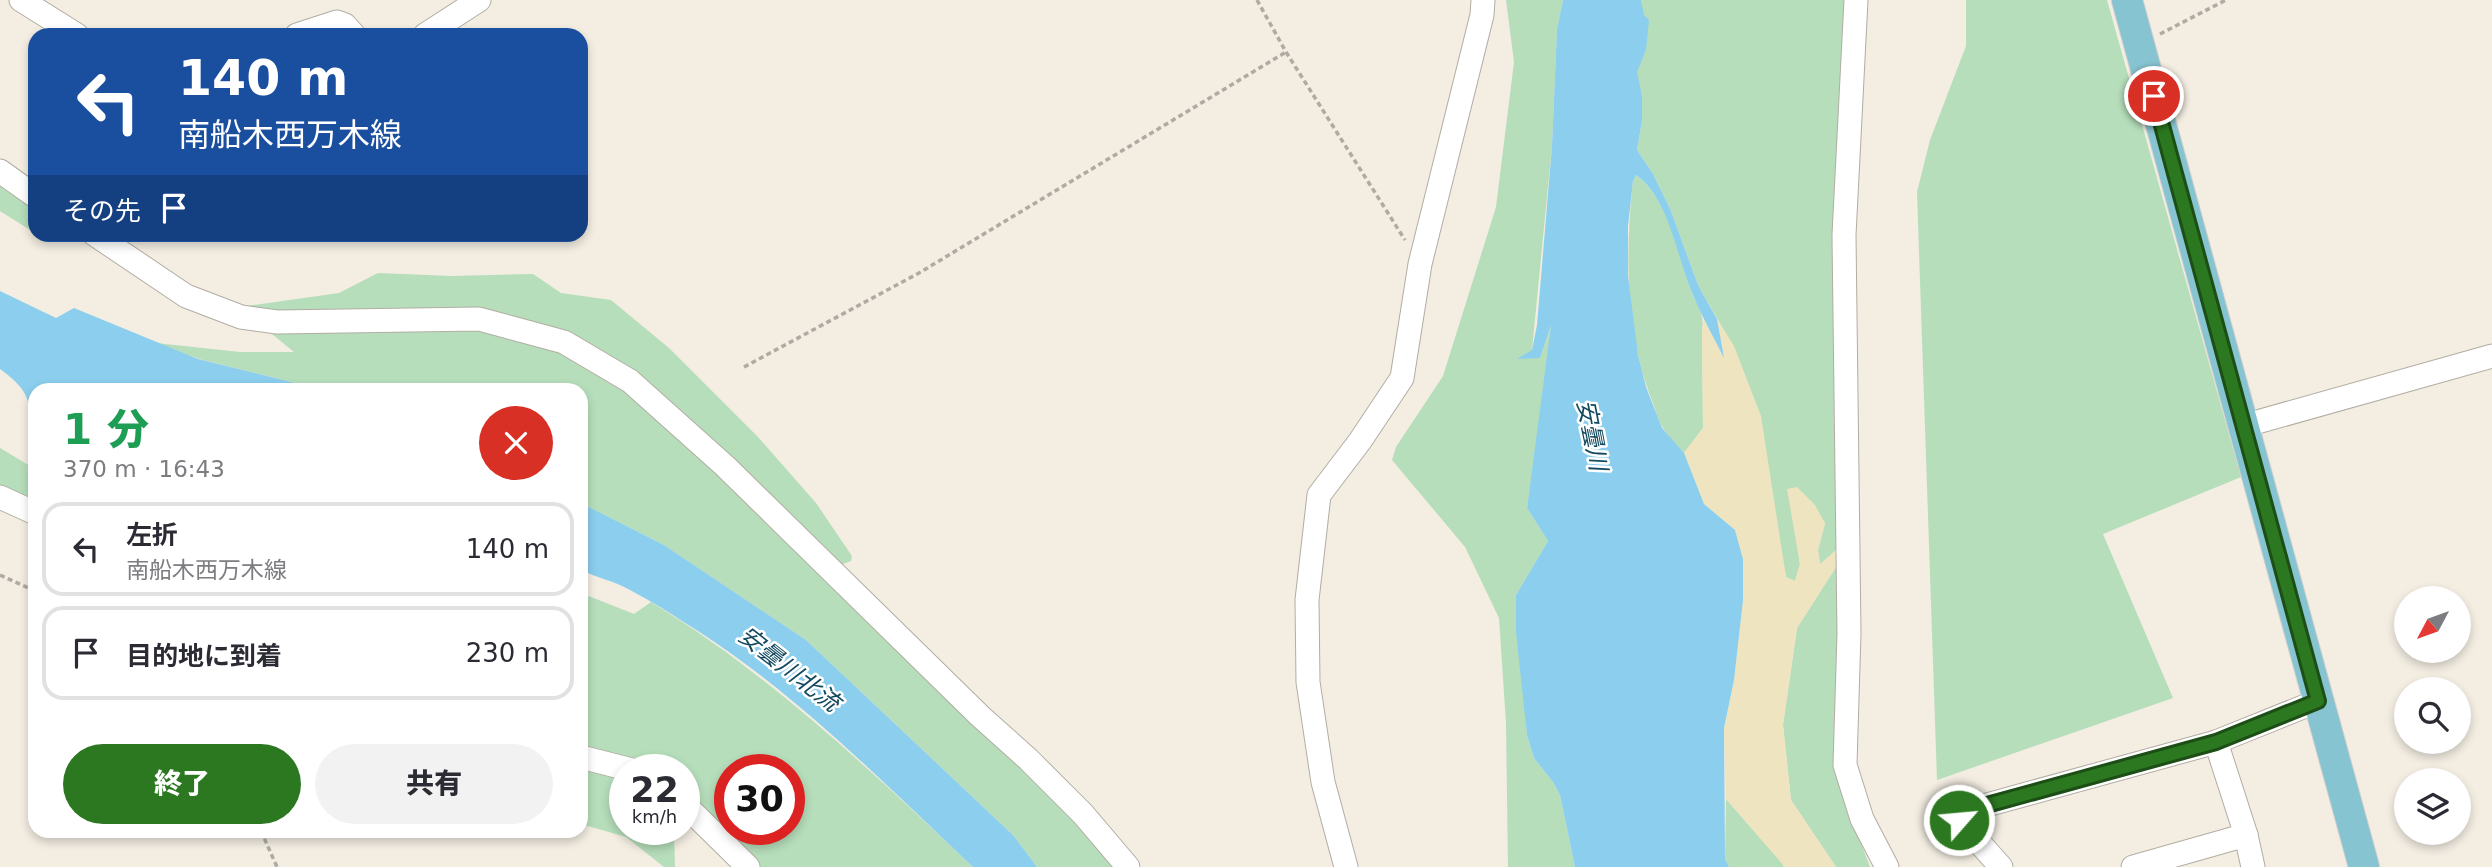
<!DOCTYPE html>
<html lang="ja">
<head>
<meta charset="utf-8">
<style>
  :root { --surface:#fff; --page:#f2f2f3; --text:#2b2b33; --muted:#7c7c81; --line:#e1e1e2; --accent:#2b7820 }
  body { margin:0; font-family:"DejaVu Sans","Noto Sans JP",sans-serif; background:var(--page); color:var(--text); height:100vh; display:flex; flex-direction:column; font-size:26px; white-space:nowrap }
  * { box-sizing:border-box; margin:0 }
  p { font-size:23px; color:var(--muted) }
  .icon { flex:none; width:38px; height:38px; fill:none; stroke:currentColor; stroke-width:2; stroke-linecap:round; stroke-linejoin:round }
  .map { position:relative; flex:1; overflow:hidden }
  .panel { position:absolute; left:28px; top:383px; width:560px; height:455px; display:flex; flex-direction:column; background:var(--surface); border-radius:21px; box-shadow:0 4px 10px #0003 }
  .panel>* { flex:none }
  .hud { position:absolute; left:28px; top:28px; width:560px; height:214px; border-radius:21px; box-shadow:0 4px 10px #0003; background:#1a4fa0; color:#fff; overflow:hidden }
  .needle { width:46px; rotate:229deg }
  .fabs { position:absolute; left:2394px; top:586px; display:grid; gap:14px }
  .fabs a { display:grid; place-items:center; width:77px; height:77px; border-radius:50%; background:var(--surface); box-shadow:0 4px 10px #0003; font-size:35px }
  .speed { position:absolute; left:609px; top:754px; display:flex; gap:14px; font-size:35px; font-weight:700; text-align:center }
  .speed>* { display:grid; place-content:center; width:91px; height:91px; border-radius:50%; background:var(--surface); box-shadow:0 4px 10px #0003; line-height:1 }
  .speed small { font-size:18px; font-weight:400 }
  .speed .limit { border:10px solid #d22; background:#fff; color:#111 }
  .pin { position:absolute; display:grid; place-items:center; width:60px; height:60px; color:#fff; margin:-30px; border:4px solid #fff; border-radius:50%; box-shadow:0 2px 7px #0007 }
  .me { position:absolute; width:77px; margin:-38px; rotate:63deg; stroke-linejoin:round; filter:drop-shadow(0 0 5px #0008) }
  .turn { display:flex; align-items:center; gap:24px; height:147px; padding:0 35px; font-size:32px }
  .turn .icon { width:91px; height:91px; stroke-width:2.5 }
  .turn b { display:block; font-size:49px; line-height:60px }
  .then { display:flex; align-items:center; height:66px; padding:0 35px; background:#0003; gap:14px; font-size:26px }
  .round { display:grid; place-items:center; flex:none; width:74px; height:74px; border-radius:37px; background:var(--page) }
  .summary { display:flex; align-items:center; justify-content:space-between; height:119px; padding:0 35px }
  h1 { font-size:42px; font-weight:800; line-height:52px; color:#1e9e55 }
  .action { display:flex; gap:14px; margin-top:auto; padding:14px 35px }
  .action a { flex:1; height:80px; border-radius:42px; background:var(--accent); color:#fff; font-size:28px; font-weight:800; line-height:80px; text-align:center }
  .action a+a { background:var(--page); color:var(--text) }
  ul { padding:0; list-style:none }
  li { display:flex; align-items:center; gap:21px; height:94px; margin:0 14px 10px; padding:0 21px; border:4px solid var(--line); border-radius:21px }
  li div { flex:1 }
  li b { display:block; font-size:26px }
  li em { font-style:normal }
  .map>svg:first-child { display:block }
</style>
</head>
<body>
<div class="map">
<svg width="2492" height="867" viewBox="0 0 2492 867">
  <rect width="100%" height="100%" fill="#f3ede2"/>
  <g fill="#b6debb" fill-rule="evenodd">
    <polygon points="1506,0 1563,0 1557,29 1552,146 1532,350 1540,358 1552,324 1550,343 1527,508 1548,541 1516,595 1522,672 1527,735 1534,758 1553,782 1560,795 1575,867 1508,867 1506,723 1499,618 1465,547 1392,460 1396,447 1443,376 1496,207 1514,62"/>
    <polygon points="1641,0 1855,0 1849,231 1856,520 1835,551 1820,565 1818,550 1825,523 1788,489 1800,564 1795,581 1786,577 1775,517 1733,346 1698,285 1671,211 1653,174 1637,150 1642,121 1642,96 1636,72 1646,50"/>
    <polygon points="1966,0 2107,0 2241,477 2103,534 2173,698 1937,780 1917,192 1930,140 1966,46"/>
    <path d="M 1636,175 C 1671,202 1677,254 1692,293 C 1697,306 1705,314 1702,329 L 1703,428 L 1684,453 C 1677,445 1668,437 1663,428 C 1658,421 1656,411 1653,403 C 1625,334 1625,254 1633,181 Z"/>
    <polygon points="0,179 35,208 35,233 0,211"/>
    <polygon points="378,273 451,276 533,274 561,293 611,300 669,348 758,437 816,503 852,556 851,561 823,572 1058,802 1113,867 1037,867 1014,836 806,640 664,545 581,503 581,390 324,390 199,359 156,343 240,352 294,352 239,307 339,293"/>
    <polygon points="0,448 35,469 35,507 0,491"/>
    <polygon points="1836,567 1848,808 1870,867 1836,867 1791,800 1783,725 1797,628"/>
    <path d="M 581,593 L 634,614 L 651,602 C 771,675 871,771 973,867 L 759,867 L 706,813 L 688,791 L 684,796 L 684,770 L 625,770 L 625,830 L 674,830 L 675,867 L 664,867 L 626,837 L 581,824 ZM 730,770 L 789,770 L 789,830 L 730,830 Z"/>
    <polygon points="1726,799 1782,863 1784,867 1729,867 1725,859"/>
  </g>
  <polygon fill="#eee4bf" points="1704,319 1722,355 1717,319 1734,346 1761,416 1786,577 1795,581 1800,564 1787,489 1797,487 1815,505 1825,523 1818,550 1820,564 1835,551 1836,567 1797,628 1783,725 1791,800 1836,867 1785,867 1726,799 1724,728 1734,680 1743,600 1743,559 1735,530 1704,504 1684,453 1703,428 1702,329"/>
  <g fill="#8cceed">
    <path d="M 1563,0 L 1641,0 L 1644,15 L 1649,20 L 1646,50 L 1637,72 L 1642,96 L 1642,121 L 1637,150 L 1653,174 L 1671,211 L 1698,285 L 1717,319 L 1724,358 C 1714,338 1702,317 1693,295 C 1677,259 1670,199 1636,175 L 1633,181 L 1628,226 L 1628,276 L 1638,355 L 1646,387 L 1662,428 L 1684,453 L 1704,504 L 1735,530 L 1743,559 L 1743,600 L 1734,680 L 1724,728 L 1725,859 L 1729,867 L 1575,867 L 1560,795 L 1553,782 L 1534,758 L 1527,735 L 1516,632 L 1516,595 L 1548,541 L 1527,508 L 1551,326 L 1540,358 L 1517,359 L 1532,350 L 1537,325 L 1552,146 L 1557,29 Z"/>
    <path d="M 0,291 L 56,318 L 74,308 L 198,359 L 324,390 L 35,390 L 35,417 L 29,414 C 31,393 15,380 0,369 Z"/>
    <path d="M 581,503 L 664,545 L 806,640 L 1014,836 L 1037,867 L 973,867 C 886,785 799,696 698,631 C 676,617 653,602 630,590 C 615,581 597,578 581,570 Z"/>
  </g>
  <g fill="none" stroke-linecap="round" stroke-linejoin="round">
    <defs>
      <g id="minor">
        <polyline points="21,0 77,35"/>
        <polyline points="1856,0 1844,235 1849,633 1845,765 1862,819 1887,867"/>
        <polyline points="297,35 337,22 345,25 354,35"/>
        <polyline points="425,35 479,0"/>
        <polyline points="0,171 35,196"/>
        <polyline points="94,234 186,296 241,317 277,322 479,319 564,342 630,381 725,466 980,716 1028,759 1083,814 1128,867"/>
        <polyline points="2243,426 2492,356"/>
        <polyline points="0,497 35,513"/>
        <polyline points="2216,742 2246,835 2253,867"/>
        <polyline points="581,757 632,770"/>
        <polyline points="684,804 748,867"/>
        <polyline points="1346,867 1323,782 1308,682 1307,600 1319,495 1360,441 1402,378 1420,264 1482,15 1483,0"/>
        <polyline points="2001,867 1959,820 1965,811 2216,742 2318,701"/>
        <polyline points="2133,867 2246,835"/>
      </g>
      <polyline id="major" points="2127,0 2364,867"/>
    </defs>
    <use href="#minor" stroke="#b2ada3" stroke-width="25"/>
    <use href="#major" stroke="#d0cfcf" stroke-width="32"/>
    <g stroke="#afaaa2" stroke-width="3.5" stroke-dasharray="5 3.5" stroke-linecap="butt">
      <polyline points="1257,0 1286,52 1405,240"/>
      <polyline points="2160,34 2226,0"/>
      <polyline points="744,367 919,273 1286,52"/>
      <polyline points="0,575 35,591"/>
      <polyline points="261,831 277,867"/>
    </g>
    <use href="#minor" stroke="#fff" stroke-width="23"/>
    <use href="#major" stroke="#87c4d1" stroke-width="30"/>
  </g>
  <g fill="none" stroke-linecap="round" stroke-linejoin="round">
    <defs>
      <polyline id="route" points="1959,820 1965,811 2216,742 2318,701 2154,96"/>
    </defs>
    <use href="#route" stroke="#1c4e15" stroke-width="18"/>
    <use href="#route" stroke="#2b7820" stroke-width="12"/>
  </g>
  <g text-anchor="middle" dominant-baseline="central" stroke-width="5" stroke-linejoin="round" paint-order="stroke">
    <g font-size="24" font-style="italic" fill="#134a60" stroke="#fff">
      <text transform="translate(1592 435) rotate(79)">安曇川</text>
      <text transform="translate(789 669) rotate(38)">安曇川北流</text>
    </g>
  </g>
</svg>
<div class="fabs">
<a><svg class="needle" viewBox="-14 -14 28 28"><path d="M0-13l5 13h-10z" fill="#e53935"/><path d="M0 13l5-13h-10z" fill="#7c7c81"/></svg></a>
<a><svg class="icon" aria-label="search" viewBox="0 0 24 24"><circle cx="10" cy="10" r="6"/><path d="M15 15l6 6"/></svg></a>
<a><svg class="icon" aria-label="layers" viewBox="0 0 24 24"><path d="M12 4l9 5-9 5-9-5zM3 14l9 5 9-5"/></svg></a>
</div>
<div class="speed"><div>22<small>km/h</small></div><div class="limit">30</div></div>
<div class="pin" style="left:2154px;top:96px;background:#d93025"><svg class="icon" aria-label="arrive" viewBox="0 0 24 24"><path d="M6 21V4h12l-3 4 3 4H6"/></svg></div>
<svg class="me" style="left:1959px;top:820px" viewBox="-20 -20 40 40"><circle r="17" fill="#2b7820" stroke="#fff" stroke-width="3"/><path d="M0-11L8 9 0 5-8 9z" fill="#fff"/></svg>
<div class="hud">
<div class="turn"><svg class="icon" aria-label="left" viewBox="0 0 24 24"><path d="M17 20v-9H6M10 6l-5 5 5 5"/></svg><div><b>140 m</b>南船木西万木線</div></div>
<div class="then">その先<svg class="icon" aria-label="arrive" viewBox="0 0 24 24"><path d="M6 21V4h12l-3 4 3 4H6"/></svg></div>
</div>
<section class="panel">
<div class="summary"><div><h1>1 分</h1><p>370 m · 16:43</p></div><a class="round" style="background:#d93025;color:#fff"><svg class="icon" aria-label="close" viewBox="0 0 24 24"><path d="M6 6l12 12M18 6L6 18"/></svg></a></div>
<ul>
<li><svg class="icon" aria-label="left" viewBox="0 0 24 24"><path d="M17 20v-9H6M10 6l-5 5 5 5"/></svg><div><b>左折</b><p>南船木西万木線</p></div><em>140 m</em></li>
<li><svg class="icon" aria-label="arrive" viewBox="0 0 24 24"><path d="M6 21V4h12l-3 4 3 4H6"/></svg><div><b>目的地に到着</b></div><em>230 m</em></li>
</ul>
<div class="action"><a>終了</a><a>共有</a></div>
</section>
</div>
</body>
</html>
